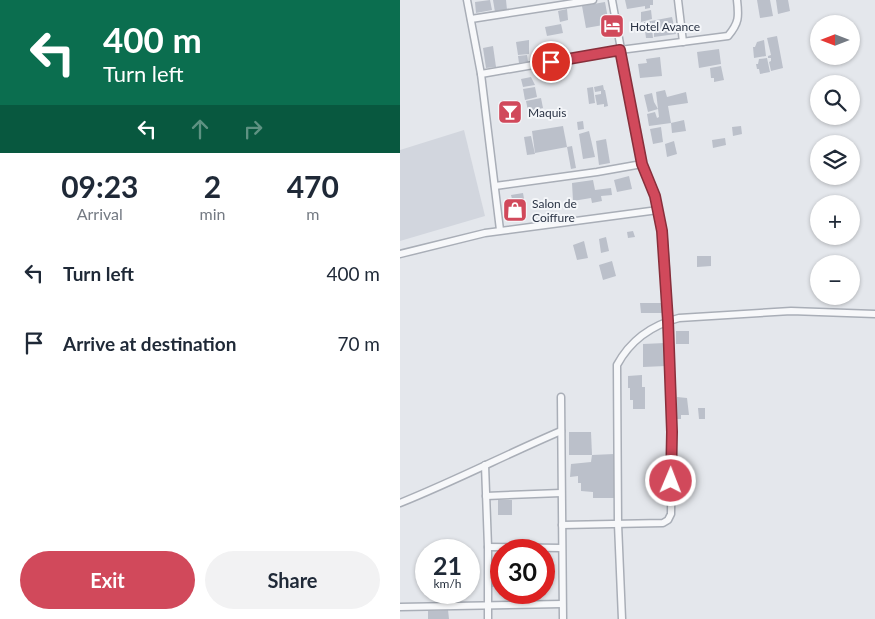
<!DOCTYPE html>
<html lang="en">
<head>
<meta charset="utf-8">
<style>
  :root { --surface:#fff; --page:#f2f2f3; --text:#1f2937; --muted:#747a83; --accent:#d1495b }
  body { margin:0; font-family:Lato,sans-serif; background:var(--page); color:var(--text); height:100vh; display:flex; flex-direction:column; font-size:19px; white-space:nowrap }
  * { box-sizing:border-box; margin:0 }
  p { font-size:16px; color:var(--muted) }
  .icon { flex:none; width:28px; height:28px; fill:none; stroke:currentColor; stroke-width:2; stroke-linecap:round; stroke-linejoin:round }
  .map { position:relative; flex:1; overflow:hidden }
  .sheet { display:flex; flex-direction:column; background:var(--surface); width:400px }
  .sheet>* { flex:none }
  .top-card { background:#0b6e4f; color:#fff; overflow:hidden }
  .needle { width:32px; rotate:270deg }
  .fabs { position:absolute; left:410px; top:15px; display:grid; gap:10px }
  .fabs a { display:grid; place-items:center; width:50px; height:50px; border-radius:50%; background:var(--surface); box-shadow:0 1px 4px #0004; font-size:25px }
  .speed { position:absolute; left:15px; top:539px; display:flex; gap:10px; font-size:25px; font-weight:700; text-align:center }
  .speed>* { display:grid; place-content:center; width:65px; height:65px; border-radius:50%; background:var(--surface); box-shadow:0 1px 4px #0004; line-height:1 }
  .speed small { font-size:12px; font-weight:400 }
  .speed .limit { border:8px solid #d22; background:#fff; color:#111 }
  .pin { position:absolute; display:grid; place-items:center; width:42px; height:42px; color:#fff; margin:-21px; border:2px solid #fff; border-radius:50%; box-shadow:0 1px 5px #0007 }
  .me { position:absolute; width:55px; margin:-28px; rotate:1deg; stroke-linejoin:round; filter:drop-shadow(0 0 4px #0008) }
  .turn { display:flex; align-items:center; gap:18px; height:105px; padding:0 20px; font-size:22px }
  .turn .icon { width:65px; height:65px; stroke-width:2.5 }
  .turn b { display:block; font-size:35px; line-height:42px }
  .lanes { display:flex; align-items:center; height:48px; padding:0 20px; background:#0003; justify-content:center; gap:25px; direction:ltr }
  .lanes .off { opacity:.35 }
  .eta { display:flex; justify-content:space-evenly; align-items:center; height:85px; text-align:center }
  .eta b { font-size:30px; font-weight:700; line-height:35px }
  .action { display:flex; gap:10px; margin-top:auto; padding:10px 20px }
  .action a { flex:1; height:58px; border-radius:30px; background:var(--accent); color:#fff; font-size:20px; font-weight:700; line-height:58px; text-align:center }
  .action a+a { background:var(--page); color:var(--text) }
  ul { padding:0; list-style:none }
  li { display:flex; align-items:center; gap:15px; height:70px; padding:0 20px }
  li div { flex:1 }
  li b { display:block; font-size:19px }
  li em { font-style:normal }
  main { display:flex; flex:1; min-height:0 }
  .map>svg:first-child { display:block }
</style>
</head>
<body>
<main>
<section class="sheet">
<div class="top-card">
<div class="turn"><svg class="icon" aria-label="left" viewBox="0 0 24 24"><path d="M17 20v-9H6M10 6l-5 5 5 5"/></svg><div><b>400 m</b>Turn left</div></div>
<div class="lanes"><svg class="icon" aria-label="left" viewBox="0 0 24 24"><path d="M17 20v-9H6M10 6l-5 5 5 5"/></svg><svg class="icon off" aria-label="ahead" viewBox="0 0 24 24"><path d="M12 20V5M6 11l6-6 6 6"/></svg><svg class="icon off" aria-label="right" viewBox="0 0 24 24"><path d="M7 20v-9h11M14 6l5 5-5 5"/></svg></div>
</div>
<div class="eta">
<div><b>09:23</b><p>Arrival</p></div>
<div><b>2</b><p>min</p></div>
<div><b>470</b><p>m</p></div>
</div>
<ul>
<li><svg class="icon" aria-label="left" viewBox="0 0 24 24"><path d="M17 20v-9H6M10 6l-5 5 5 5"/></svg><div><b>Turn left</b></div><em>400 m</em></li>
<li><svg class="icon" aria-label="arrive" viewBox="0 0 24 24"><path d="M6 21V4h12l-3 4 3 4H6"/></svg><div><b>Arrive at destination</b></div><em>70 m</em></li>
</ul>
<div class="action"><a>Exit</a><a>Share</a></div>
</section>
<div class="map">
<svg width="475" height="619" viewBox="0 0 475 619">
  <rect width="100%" height="100%" fill="#e4e7ec"/>
  <polygon fill="#d2d6de" points="64,130 85,216 0,241 0,150"/>
  <g fill="#bbc0ca">
    <polygon points="90,0 92,10 76,13 75,2"/>
    <polygon points="93,0 106,0 107,10 95,12"/>
    <polygon points="225,0 253,0 253,5 250,5 250,8 245,9 245,6 227,9"/>
    <polygon points="357,0 370,0 373,16 360,18"/>
    <polygon points="376,0 388,0 390,11 378,14"/>
    <polygon points="205,2 209,24 186,28 182,6"/>
    <polygon points="167,9 168,20 160,22 158,11"/>
    <polygon points="251,10 252,19 241,22 241,12"/>
    <polygon points="272,17 274,26 254,30 251,21 253,38 246,38 244,22 251,21"/>
    <polygon points="161,24 163,33 147,36 145,27"/>
    <polygon points="275,29 276,34 254,37 254,32"/>
    <polygon points="377,36 383,68 371,71 369,62 371,61 371,58 368,58 368,56 371,55 367,38"/>
    <polygon points="129,40 129,54 118,55 116,42"/>
    <polygon points="364,40 366,56 354,58 353,47 355,47 357,42"/>
    <polygon points="93,46 96,67 86,68 83,48"/>
    <polygon points="319,49 321,64 299,68 297,52"/>
    <polygon points="127,55 128,62 119,63 118,56"/>
    <polygon points="260,57 262,76 240,78 238,64 247,63 246,59"/>
    <polygon points="367,58 370,72 360,74 359,69 357,69 356,64 358,64 359,59"/>
    <polygon points="321,66 324,80 314,82 314,78 311,78 310,68"/>
    <polygon points="131,77 135,85 123,87 121,79"/>
    <polygon points="203,85 204,90 205,90 208,106 204,107 204,104 197,105 195,95 201,94 201,91 195,92 194,87"/>
    <polygon points="135,87 137,97 125,100 123,89"/>
    <polygon points="193,87 195,103 189,104 187,88"/>
    <polygon points="265,90 267,97 286,92 288,103 268,106 271,123 249,126 247,114 255,112 257,118 259,117 256,92"/>
    <polygon points="252,93 254,102 258,109 248,112 244,95"/>
    <polygon points="141,98 143,108 128,111 126,101"/>
    <rect x="108" y="108" width="4" height="10"/>
    <polygon points="284,120 286,131 272,133 271,123"/>
    <polygon points="183,121 184,129 178,130 177,122"/>
    <polygon points="163,126 167,147 135,153 132,131"/>
    <polygon points="341,126 342,134 333,136 332,127"/>
    <polygon points="261,127 263,142 253,144 250,129"/>
    <polygon points="189,131 195,157 183,159 179,134"/>
    <polygon points="131,136 135,154 127,155 124,137"/>
    <polygon points="325,138 326,145 313,148 312,140"/>
    <polygon points="206,139 210,163 199,165 196,141"/>
    <polygon points="274,141 277,154 267,157 265,144"/>
    <polygon points="172,146 176,168 171,169 167,147"/>
    <polygon points="229,176 232,189 217,192 214,180"/>
    <polygon points="193,180 195,190 211,188 212,195 201,196 202,201 192,203 191,198 173,201 172,183"/>
    <polygon points="123,193 126,210 111,213 109,205 113,203 111,195"/>
    <polygon points="233,231 235,237 228,238 227,232"/>
    <polygon points="206,237 209,251 201,253 199,239"/>
    <polygon points="184,241 188,258 177,260 173,245"/>
    <polygon points="297,256 311,256 311,266 297,267"/>
    <polygon points="212,261 216,276 203,280 199,265"/>
    <polygon points="240,303 263,303 263,313 241,313"/>
    <rect x="276" y="331" width="13" height="13"/>
    <polygon points="265,343 266,366 243,367 243,344"/>
    <polygon points="242,375 242,387 245,387 245,409 233,409 233,400 230,400 230,388 228,388 228,376"/>
    <polygon points="277,397 287,398 289,415 281,415 281,419 277,419"/>
    <polygon points="298,408 305,408 305,419 299,419"/>
    <polygon points="169,432 191,432 192,455 169,455"/>
    <polygon points="214,454 214,498 193,498 193,492 181,491 181,483 178,483 178,476 170,477 171,464 191,462 192,455"/>
    <rect x="98" y="500" width="14" height="15"/>
    <polygon points="95,557 101,557 101,587 92,587 92,576 95,575"/>
    <polygon points="48,610 49,619 28,619 28,611"/>
  </g>
  <g fill="none" stroke-linecap="round" stroke-linejoin="round">
    <defs>
      <g id="minor">
        <polyline points="67,0 81,74 100,230"/>
        <polyline points="278,0 283,42"/>
        <polyline points="71,19 193,0"/>
        <path d="M 81,74 L 220,50 L 328,36 C 339,23 339,17 337,0"/>
        <polyline points="95,186 197,172 242,164"/>
        <polyline points="0,254 85,233 258,210"/>
        <polyline points="161,397 163,619"/>
        <polyline points="85,465 88,547 88,619"/>
        <polyline points="86,496 161,493"/>
        <path d="M 0,503 C 55,481 107,454 161,431"/>
        <polyline points="162,525 263,523 268,520 271,514 272,432 266,271 263,231 255,196 242,164 212,0"/>
        <polyline points="88,547 161,548"/>
        <polyline points="0,607 162,604"/>
        <path d="M 222,619 L 218,524 L 217,365 C 230,341 252,325 279,318 L 391,311 L 475,314"/>
      </g>
    </defs>
    <use href="#minor" stroke="#a9aeb7" stroke-width="9"/>
    <use href="#minor" stroke="#f7f8fa" stroke-width="6"/>
  </g>
  <g fill="none" stroke-linecap="round" stroke-linejoin="round">
    <defs>
      <polyline id="route" points="151,62 220,50 242,164 255,196 262,231 268,321 272,432 271,481"/>
    </defs>
    <use href="#route" stroke="#882f3b" stroke-width="12"/>
    <use href="#route" stroke="#d1495b" stroke-width="9"/>
  </g>
  <defs>
    <symbol id="hotel-square" viewBox="-11 -11 22 22"><rect x="-9" y="-9" width="18" height="18" rx="4" fill="#d1495b" stroke="#f4f6f9"/><path d="M-6-4.5h1.5V1H6V5H4.5V3h-9V5H-6ZM-4 0a1.8 1.8 0 1 1 3.6 0ZM.5 0V-2.5h3Q6-2.5 6 0Z" fill="#fff"/></symbol>
    <symbol id="bar-square" viewBox="-11 -11 22 22"><rect x="-9" y="-9" width="18" height="18" rx="4" fill="#d1495b" stroke="#f4f6f9"/><path d="M-6-5H6L.8 .8V4.5H3.5V6h-7V4.5H-.8V.8Z" fill="#fff"/></symbol>
    <symbol id="shop-square" viewBox="-11 -11 22 22"><rect x="-9" y="-9" width="18" height="18" rx="4" fill="#d1495b" stroke="#f4f6f9"/><path d="M-5-2.5h2.3a2.7 3.5 0 0 1 5.4 0H5L5.5 6h-11ZM-1.5-2.5h3a1.5 2.3 0 0 0-3 0Z" fill="#fff"/></symbol>
  </defs>
  <g fill-rule="evenodd">
    <use href="#hotel-square" x="198" y="12" width="28" height="28"/>
    <use href="#bar-square" x="96" y="98" width="28" height="28"/>
    <use href="#shop-square" x="101" y="196" width="28" height="28"/>
  </g>
  <g text-anchor="middle" dominant-baseline="central" stroke-width="4" stroke-linejoin="round" paint-order="stroke">
    <g font-size="12" fill="#2b3445" stroke="#f4f6f9" text-anchor="start">
      <text x="230" y="26">Hotel Avance</text>
      <text x="128" y="112">Maquis</text>
      <text x="132" y="203">Salon de<tspan x="132" dy="14">Coiffure</tspan></text>
    </g>
  </g>
</svg>
<div class="fabs">
<a><svg class="needle" viewBox="-14 -14 28 28"><path d="M0-13l5 13h-10z" fill="#e53935"/><path d="M0 13l5-13h-10z" fill="#747a83"/></svg></a>
<a><svg class="icon" aria-label="search" viewBox="0 0 24 24"><circle cx="10" cy="10" r="6"/><path d="M15 15l6 6"/></svg></a>
<a><svg class="icon" aria-label="layers" viewBox="0 0 24 24"><path d="M12 4l9 5-9 5-9-5zM3 14l9 5 9-5"/></svg></a>
<a>+</a>
<a>−</a>
</div>
<div class="speed"><div>21<small>km/h</small></div><div class="limit">30</div></div>
<div class="pin" style="left:151px;top:62px;background:#d93025"><svg class="icon" aria-label="arrive" viewBox="0 0 24 24"><path d="M6 21V4h12l-3 4 3 4H6"/></svg></div>
<svg class="me" style="left:271px;top:481px" viewBox="-20 -20 40 40"><circle r="17" fill="#d1495b" stroke="#fff" stroke-width="3"/><path d="M0-11L8 9 0 5-8 9z" fill="#fff"/></svg>
</div>
</main>
</body>
</html>
